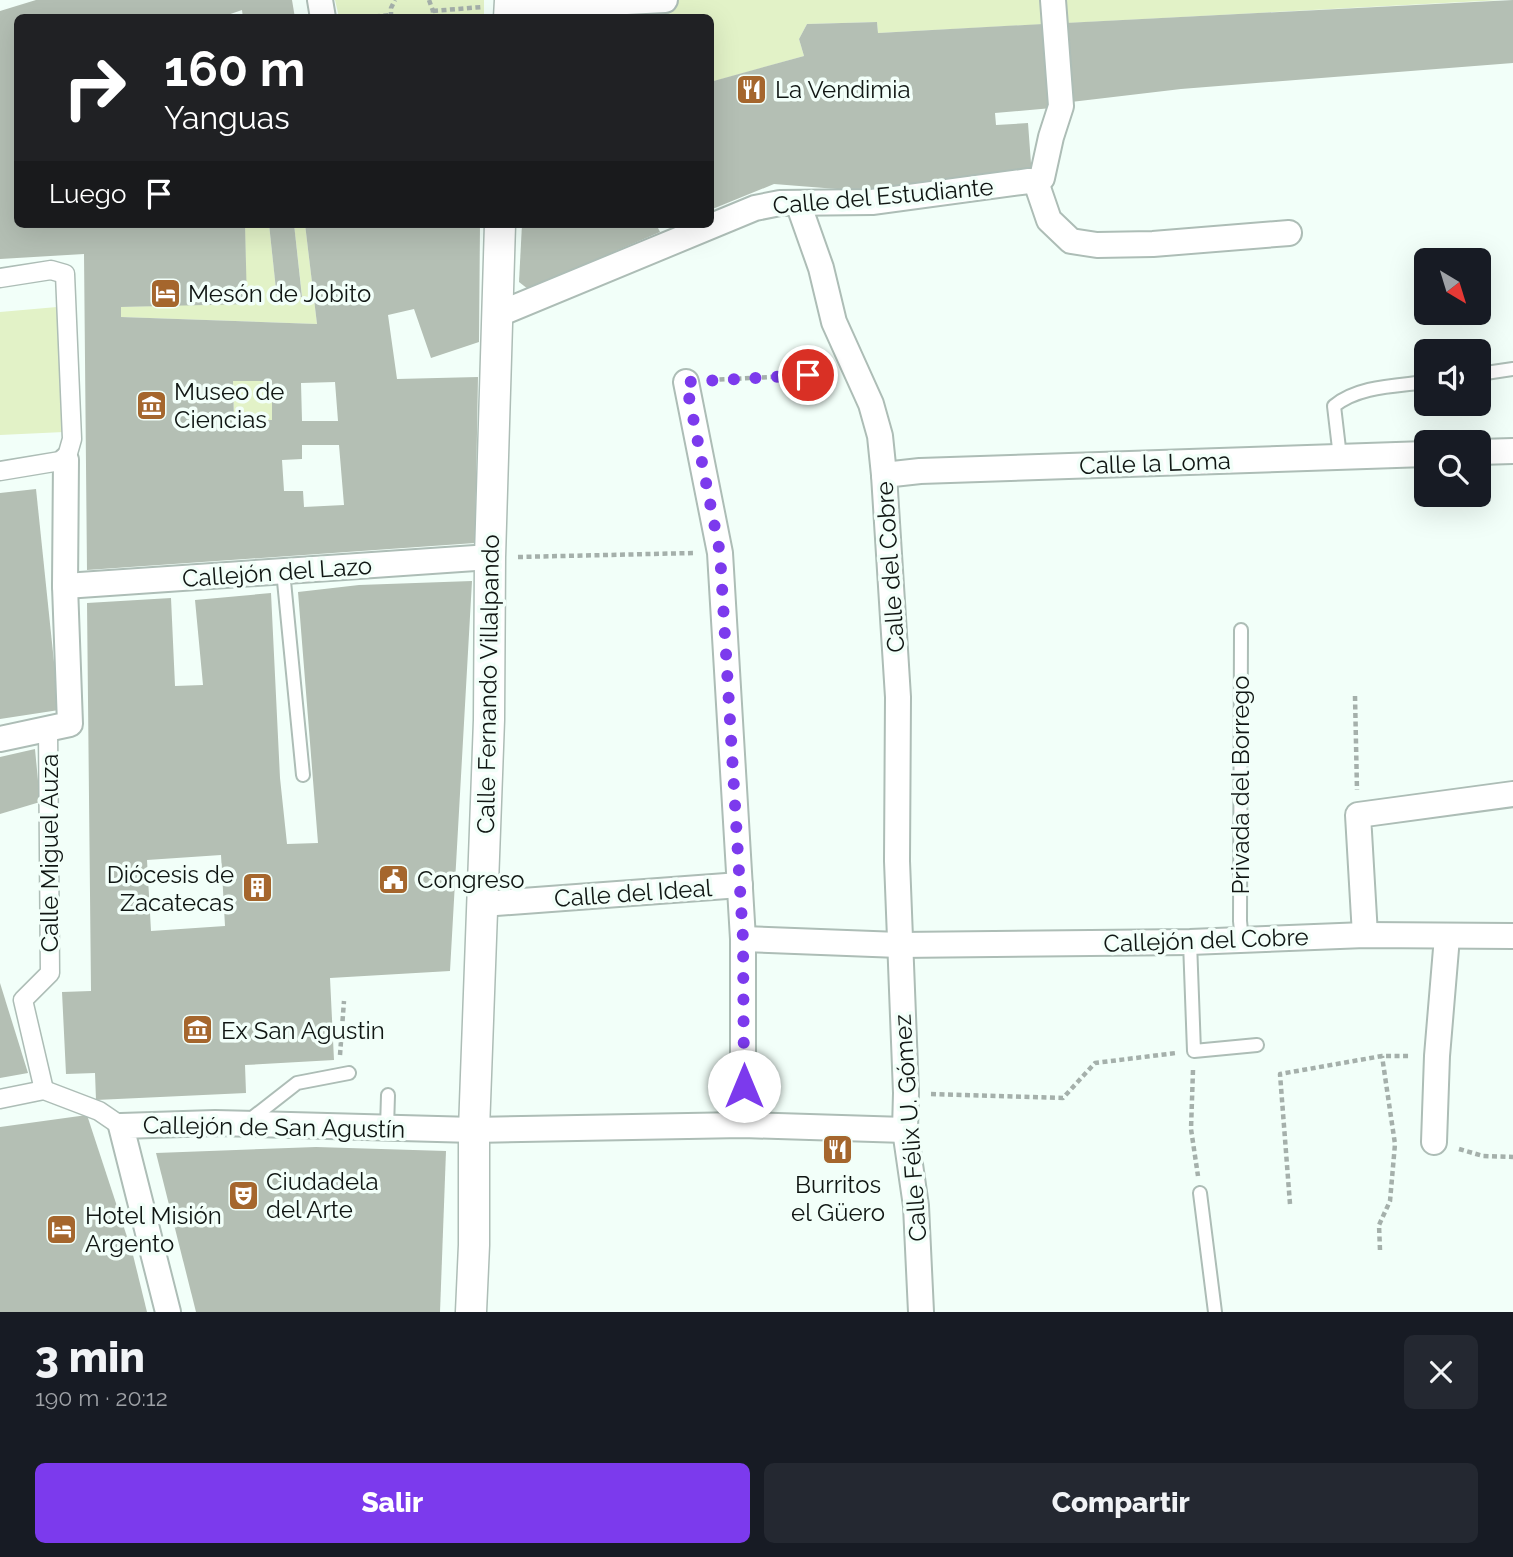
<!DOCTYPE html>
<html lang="es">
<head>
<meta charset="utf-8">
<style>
  :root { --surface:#171b24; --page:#242831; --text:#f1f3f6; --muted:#9ea1a6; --accent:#7c3aed }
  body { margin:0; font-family:Raleway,sans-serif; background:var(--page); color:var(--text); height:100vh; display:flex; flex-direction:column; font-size:26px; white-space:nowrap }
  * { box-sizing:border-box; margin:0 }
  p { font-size:23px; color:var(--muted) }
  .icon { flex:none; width:38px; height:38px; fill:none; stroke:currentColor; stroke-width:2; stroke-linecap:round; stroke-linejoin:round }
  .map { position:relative; height:1312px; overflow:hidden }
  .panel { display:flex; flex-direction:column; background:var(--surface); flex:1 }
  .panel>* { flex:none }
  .guide { position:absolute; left:14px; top:14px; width:700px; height:214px; border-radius:10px; box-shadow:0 7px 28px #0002; background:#202124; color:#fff; overflow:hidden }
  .needle { width:46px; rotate:142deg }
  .buttons { position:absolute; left:1414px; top:248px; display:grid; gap:14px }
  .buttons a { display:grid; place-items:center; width:77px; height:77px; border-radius:10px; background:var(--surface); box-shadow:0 7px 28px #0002; font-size:35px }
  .pin { position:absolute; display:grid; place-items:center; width:60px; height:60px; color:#fff; margin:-30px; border:4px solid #fff; border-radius:50%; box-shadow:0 2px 7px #0007 }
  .me { position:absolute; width:77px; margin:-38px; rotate:0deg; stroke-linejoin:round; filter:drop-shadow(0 0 5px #0008) }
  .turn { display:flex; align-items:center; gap:24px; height:147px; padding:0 35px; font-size:32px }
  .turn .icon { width:91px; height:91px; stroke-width:2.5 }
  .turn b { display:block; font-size:49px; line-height:60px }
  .then { display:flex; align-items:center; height:66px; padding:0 35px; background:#0003; gap:14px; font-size:26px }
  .round { display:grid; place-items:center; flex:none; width:74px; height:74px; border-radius:10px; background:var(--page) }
  .headline { display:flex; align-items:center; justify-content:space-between; height:119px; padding:0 35px }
  h1 { font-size:42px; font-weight:800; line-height:52px }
  .primary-button { display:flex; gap:14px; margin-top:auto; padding:14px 35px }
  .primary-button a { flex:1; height:80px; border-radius:10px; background:var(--accent); color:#fff; font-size:28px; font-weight:800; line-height:80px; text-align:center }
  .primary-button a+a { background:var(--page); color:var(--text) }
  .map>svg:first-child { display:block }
</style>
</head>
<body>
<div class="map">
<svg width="1513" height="1312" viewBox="0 0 1513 1312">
  <rect width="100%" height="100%" fill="#f2fff9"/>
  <g fill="#e2f2c7">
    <polygon points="335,0 484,0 484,17 339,17"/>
    <polygon points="540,0 1501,0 878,33 877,22 807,24 799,39 804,56 711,82 710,18 538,18"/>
    <polygon points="245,224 269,224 277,299 302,296 294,224 305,224 317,324 121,317 121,307 246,303"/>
    <polygon points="57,307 64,432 0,435 0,312"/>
    <polygon points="233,381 272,381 272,420 234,420"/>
  </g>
  <g fill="#b4bfb4" fill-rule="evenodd">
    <path d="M 36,0 L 292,0 L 295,18 L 243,18 L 242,10 L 219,18 L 18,18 L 18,224 L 245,224 L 247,304 L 121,307 L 121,317 L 317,324 L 305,224 L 480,224 L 479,342 L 431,358 L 414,309 L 388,315 L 397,379 L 478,377 L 475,543 L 87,570 L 84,254 L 0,259 L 0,11 ZM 233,381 L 272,381 L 272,420 L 234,420 ZM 335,382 L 338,421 L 302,421 L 301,383 ZM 302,445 L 339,445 L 344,505 L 304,507 L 303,491 L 284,491 L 282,460 L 302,459 Z"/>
    <polygon points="1513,0 1513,63 1181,89 1071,102 1065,23"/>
    <polygon points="877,22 878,33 1043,24 1052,108 995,113 996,125 1028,123 1032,177 862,191 774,184 710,210 710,82 804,56 799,39 807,24"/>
    <polygon points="269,224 294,224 302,297 277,299"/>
    <polygon points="522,224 656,224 660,232 528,289 519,282"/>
    <polygon points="36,489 59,710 0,719 0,493"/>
    <path d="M 472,581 L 450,971 L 330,978 L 334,1060 L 245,1065 L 246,1093 L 96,1100 L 95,1073 L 66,1074 L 62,992 L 91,991 L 87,603 L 171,598 L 175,686 L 203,685 L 195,600 L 271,593 L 280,778 L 287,844 L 318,843 L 298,592 L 359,585 ZM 221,855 L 225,926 L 151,931 L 147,860 Z"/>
    <polygon points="35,749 40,802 0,814 0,757"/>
    <polygon points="0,983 28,1073 0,1078"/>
    <polygon points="87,1115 133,1255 147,1312 0,1312 0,1127"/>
    <polygon points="316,1147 446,1151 440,1312 196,1312 156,1153"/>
  </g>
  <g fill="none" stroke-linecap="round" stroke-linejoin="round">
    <defs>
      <g id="service">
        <polyline points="1479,374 1513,369"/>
        <path d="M 1340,457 L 1334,406 C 1358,386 1396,386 1426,382"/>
        <polyline points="283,571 303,775"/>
        <polyline points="1241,630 1240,921 1242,940"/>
        <polyline points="1190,942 1194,1051 1257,1045"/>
        <polyline points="247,1122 297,1083 349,1073"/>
        <polyline points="387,1128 388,1095"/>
        <polyline points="1200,1193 1215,1312"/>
      </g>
      <g id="pedestrian">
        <polyline points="0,278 51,270 65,274 72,439 66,460 0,471"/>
        <polyline points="44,1090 23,1000 50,973 48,729"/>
        <polyline points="0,1099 44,1090 99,1111 121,1126"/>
      </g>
      <g id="minor">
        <polyline points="320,0 323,18"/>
        <polyline points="510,8 665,0"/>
        <polyline points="1036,182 1049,220 1071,241 1097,245 1153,244 1289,233"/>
        <polyline points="1036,182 1042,178 1051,137 1061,106 1053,0"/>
        <polyline points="798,203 821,268 834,322 871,404 880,436 884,475 898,697 897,861 906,1093 905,1130 916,1206 921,1312"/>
        <polyline points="499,314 755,208 780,203 872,202 1029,181 1036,182"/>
        <polyline points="686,382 720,553 743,939 743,1125"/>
        <polyline points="1479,452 1513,451"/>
        <polyline points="884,475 920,471 1426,454"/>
        <polyline points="65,586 490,557"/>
        <polyline points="0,739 70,724 65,586 66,460"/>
        <polyline points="483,904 740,885"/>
        <polyline points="1365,935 1358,815 1513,794"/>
        <polyline points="743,939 899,945 1190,942 1365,935 1513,936"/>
        <polyline points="1434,1142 1437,1056 1447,937"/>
        <polyline points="168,1312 121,1126 215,1123 474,1130 743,1125 905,1130"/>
      </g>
      <g id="tertiary">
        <polyline points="509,18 510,0"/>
        <polyline points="471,1312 474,1245 474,1130 489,720 490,557 500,224"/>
      </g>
    </defs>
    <use href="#service" stroke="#adbdb6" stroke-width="16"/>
    <use href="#pedestrian" stroke="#adbdb6" stroke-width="21"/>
    <use href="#minor" stroke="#adbdb6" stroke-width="28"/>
    <use href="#tertiary" stroke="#adbdb6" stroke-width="33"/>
    <g stroke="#a5b0ab" stroke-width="4.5" stroke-dasharray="5 3.5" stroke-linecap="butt">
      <polyline points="429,0 433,11 432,18"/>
      <polyline points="433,11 482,7"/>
      <polyline points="391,17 391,8 395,0"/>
      <polyline points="358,18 391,15"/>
      <polyline points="711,380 828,374"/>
      <polyline points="518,557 695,553"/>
      <polyline points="1355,696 1357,790"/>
      <polyline points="340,1055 344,1001"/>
      <polyline points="1193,1070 1191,1129 1198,1176"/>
      <polyline points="931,1094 1063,1098 1095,1063 1176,1053"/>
      <polyline points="1459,1149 1483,1156 1513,1157"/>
      <polyline points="1290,1204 1280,1074 1382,1056 1411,1056"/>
      <polyline points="1380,1250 1379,1225 1390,1201 1395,1144 1382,1056"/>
    </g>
    <use href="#service" stroke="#fff" stroke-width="12"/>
    <use href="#pedestrian" stroke="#fff" stroke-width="18"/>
    <use href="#minor" stroke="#fff" stroke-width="24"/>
    <use href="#tertiary" stroke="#fff" stroke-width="30"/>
  </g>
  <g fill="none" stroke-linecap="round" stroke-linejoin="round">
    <polyline stroke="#7c3aed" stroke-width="12" stroke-dasharray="0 21.6" points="744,1086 743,939 720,553 686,382 808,375"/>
  </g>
  <defs>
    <symbol id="restaurant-square" viewBox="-11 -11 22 22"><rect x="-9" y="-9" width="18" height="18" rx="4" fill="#a5662d" stroke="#f2fff9"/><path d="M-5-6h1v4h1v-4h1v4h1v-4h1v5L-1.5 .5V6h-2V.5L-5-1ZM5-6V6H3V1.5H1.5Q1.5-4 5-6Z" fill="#fff"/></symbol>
    <symbol id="hotel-square" viewBox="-11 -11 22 22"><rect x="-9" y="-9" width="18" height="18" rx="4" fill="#a5662d" stroke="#f2fff9"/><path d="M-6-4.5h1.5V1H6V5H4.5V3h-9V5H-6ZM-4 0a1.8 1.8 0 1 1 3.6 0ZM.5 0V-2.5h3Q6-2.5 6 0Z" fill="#fff"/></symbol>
    <symbol id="museum-square" viewBox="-11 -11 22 22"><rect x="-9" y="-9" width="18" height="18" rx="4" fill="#a5662d" stroke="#f2fff9"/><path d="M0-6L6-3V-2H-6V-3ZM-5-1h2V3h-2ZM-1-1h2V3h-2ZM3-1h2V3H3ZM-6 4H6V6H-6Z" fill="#fff"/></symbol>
    <symbol id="civic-square" viewBox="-11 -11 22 22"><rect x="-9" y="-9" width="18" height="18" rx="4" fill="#a5662d" stroke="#f2fff9"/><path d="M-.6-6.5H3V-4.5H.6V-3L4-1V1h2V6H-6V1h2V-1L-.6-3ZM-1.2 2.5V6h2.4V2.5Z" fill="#fff"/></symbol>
    <symbol id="building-square" viewBox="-11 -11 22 22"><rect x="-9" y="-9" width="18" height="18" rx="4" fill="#a5662d" stroke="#f2fff9"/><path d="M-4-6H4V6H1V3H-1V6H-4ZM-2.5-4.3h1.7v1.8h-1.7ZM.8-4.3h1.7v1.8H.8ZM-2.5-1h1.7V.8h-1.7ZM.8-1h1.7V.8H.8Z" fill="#fff"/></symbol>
    <symbol id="theatre-square" viewBox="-11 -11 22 22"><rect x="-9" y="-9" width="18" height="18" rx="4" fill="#a5662d" stroke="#f2fff9"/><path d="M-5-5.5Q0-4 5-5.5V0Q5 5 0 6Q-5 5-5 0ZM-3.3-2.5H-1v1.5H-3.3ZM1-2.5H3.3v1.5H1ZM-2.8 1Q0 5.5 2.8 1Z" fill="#fff"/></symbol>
  </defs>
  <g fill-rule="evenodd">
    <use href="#restaurant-square" x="734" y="72" width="35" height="35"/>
    <use href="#hotel-square" x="148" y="276" width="35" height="35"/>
    <use href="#museum-square" x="134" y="388" width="35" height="35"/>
    <use href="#civic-square" x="376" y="862" width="35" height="35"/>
    <use href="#building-square" x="240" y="870" width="35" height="35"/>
    <use href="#museum-square" x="180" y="1012" width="35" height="35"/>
    <use href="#restaurant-square" x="820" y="1132" width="35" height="35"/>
    <use href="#theatre-square" x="226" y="1178" width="35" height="35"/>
    <use href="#hotel-square" x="44" y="1212" width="35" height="35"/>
  </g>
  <g text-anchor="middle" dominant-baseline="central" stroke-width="7" stroke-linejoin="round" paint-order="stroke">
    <g font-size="24" fill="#101613" stroke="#f2fff9" text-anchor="start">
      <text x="775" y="89">La Vendimia</text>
      <text x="188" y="293">Mesón de Jobito</text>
      <text x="174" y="391">Museo de<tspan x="174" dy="28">Ciencias</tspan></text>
      <text x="234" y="874" text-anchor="end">Diócesis de<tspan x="234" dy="28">Zacatecas</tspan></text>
      <text x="417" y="879">Congreso</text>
      <text x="221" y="1030">Ex San Agustin</text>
      <text x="266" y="1181">Ciudadela<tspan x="266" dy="28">del Arte</tspan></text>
      <text x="838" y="1184" text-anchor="middle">Burritos<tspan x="838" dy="28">el Güero</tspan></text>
      <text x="85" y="1215">Hotel Misión<tspan x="85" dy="28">Argento</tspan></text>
    </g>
    <g font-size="24" fill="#101613" stroke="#f2fff9">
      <text transform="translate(883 196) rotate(-5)">Calle del Estudiante</text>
      <text transform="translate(1155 463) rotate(-2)">Calle la Loma</text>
      <text transform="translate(890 567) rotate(-94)">Calle del Cobre</text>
      <text transform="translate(277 572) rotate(-4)">Callejón del Lazo</text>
      <text transform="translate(488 684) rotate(-89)">Calle Fernando Villalpando</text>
      <text transform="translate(1240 785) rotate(-90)">Privada del Borrego</text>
      <text transform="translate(49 853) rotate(-90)">Calle Miguel Auza</text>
      <text transform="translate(633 893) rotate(-4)">Calle del Ideal</text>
      <text transform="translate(1206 940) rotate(-2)">Callejón del Cobre</text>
      <text transform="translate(274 1127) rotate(1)">Callejón de San Agustín</text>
      <text transform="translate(910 1128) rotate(-94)">Calle Félix U. Gómez</text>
    </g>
  </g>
</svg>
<div class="buttons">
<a><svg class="needle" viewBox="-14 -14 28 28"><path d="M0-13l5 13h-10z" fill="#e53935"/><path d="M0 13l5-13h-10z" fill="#9ea1a6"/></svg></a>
<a><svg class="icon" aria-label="sound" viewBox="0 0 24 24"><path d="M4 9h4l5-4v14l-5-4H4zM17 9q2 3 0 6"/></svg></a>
<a><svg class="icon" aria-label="search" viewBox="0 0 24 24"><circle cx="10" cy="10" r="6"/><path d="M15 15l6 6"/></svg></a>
</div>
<div class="pin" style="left:808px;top:375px;background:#d93025"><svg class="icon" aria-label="arrive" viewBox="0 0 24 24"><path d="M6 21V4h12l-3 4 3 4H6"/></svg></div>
<svg class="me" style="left:744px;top:1086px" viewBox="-20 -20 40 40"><circle r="19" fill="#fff"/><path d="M0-13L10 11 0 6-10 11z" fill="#7c3aed"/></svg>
<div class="guide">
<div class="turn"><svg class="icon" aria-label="right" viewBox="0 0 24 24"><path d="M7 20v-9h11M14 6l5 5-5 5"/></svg><div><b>160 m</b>Yanguas</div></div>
<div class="then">Luego<svg class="icon" aria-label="arrive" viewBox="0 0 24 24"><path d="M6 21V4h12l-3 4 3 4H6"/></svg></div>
</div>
</div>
<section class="panel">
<div class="headline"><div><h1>3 min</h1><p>190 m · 20:12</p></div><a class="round"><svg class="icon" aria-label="close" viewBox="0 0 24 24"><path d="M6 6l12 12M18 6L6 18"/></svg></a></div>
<div class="primary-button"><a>Salir</a><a>Compartir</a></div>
</section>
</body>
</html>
